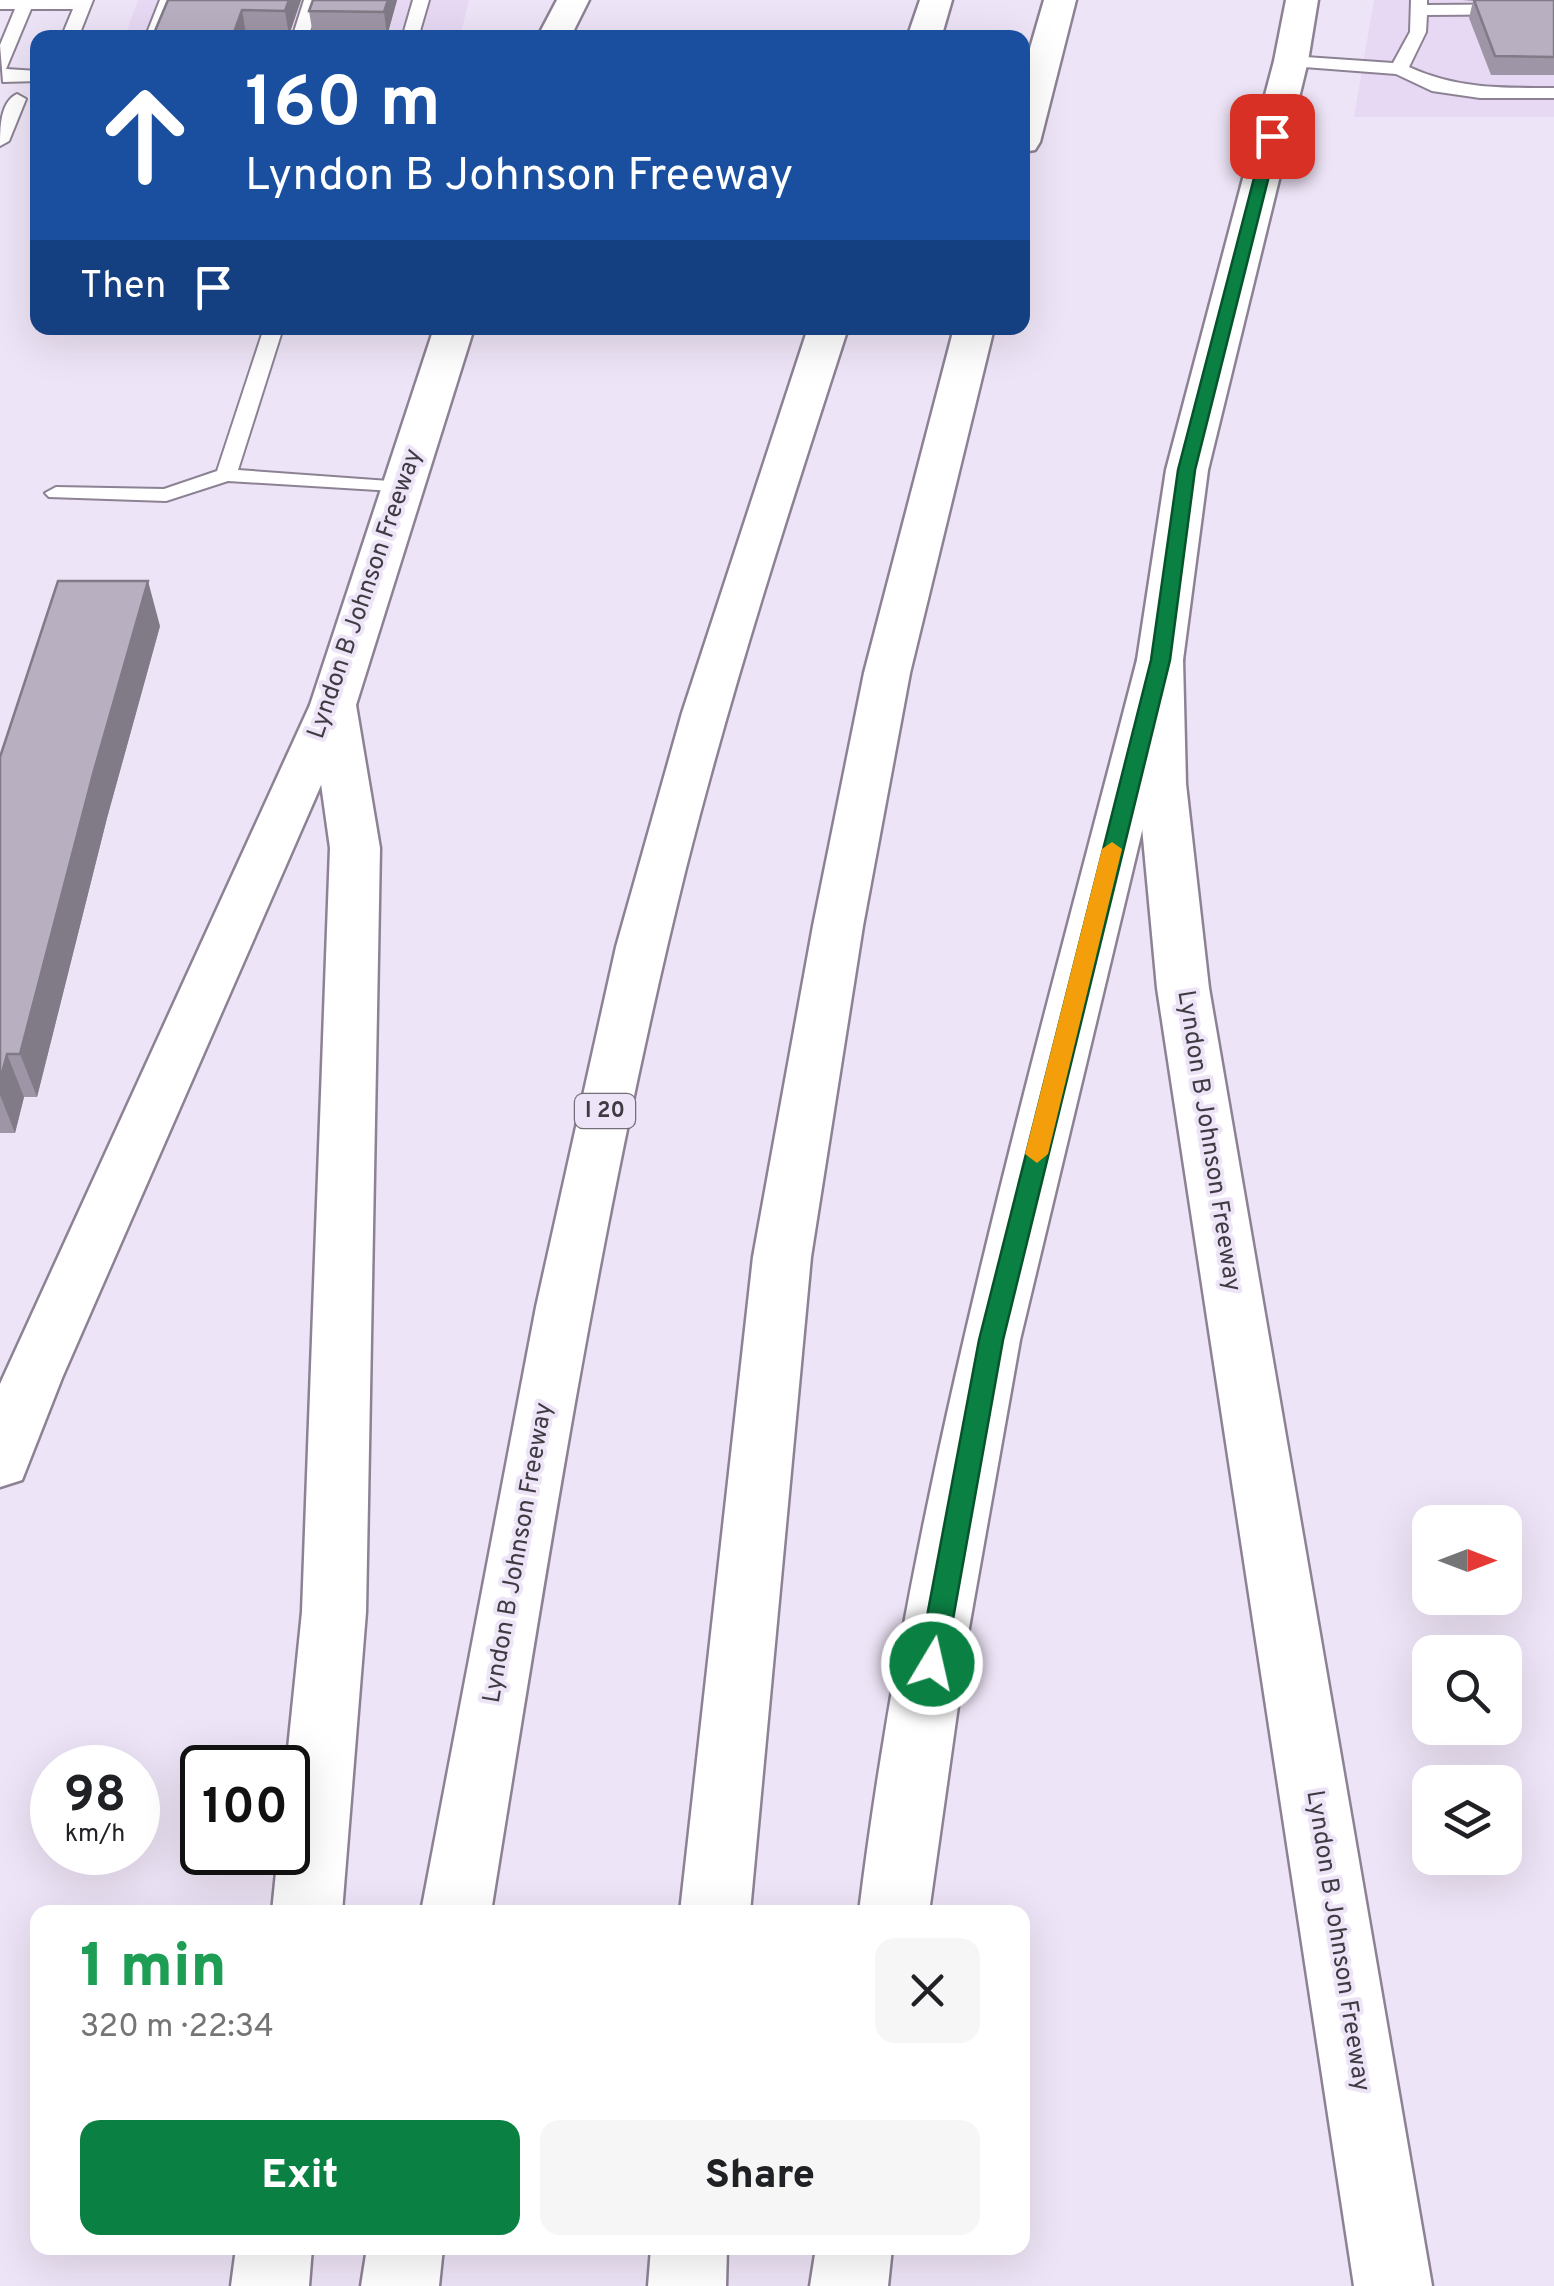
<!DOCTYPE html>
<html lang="en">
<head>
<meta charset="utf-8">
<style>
  :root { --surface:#fff; --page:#f6f6f6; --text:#202124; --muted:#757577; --accent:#0b8043 }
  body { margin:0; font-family:Overpass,sans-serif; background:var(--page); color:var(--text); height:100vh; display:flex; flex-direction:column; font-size:38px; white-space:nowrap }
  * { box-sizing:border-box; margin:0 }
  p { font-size:32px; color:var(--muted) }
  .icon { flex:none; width:55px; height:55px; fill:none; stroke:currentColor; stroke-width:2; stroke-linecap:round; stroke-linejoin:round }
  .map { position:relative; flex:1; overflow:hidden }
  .sheet { position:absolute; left:30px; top:1905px; width:1000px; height:350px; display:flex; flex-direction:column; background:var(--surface); border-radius:20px; box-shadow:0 10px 40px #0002 }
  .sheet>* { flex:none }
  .banner { position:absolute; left:30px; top:30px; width:1000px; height:305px; border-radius:20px; box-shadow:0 10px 40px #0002; background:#1a4fa0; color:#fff; overflow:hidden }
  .needle { width:65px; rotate:90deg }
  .fabs { position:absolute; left:1412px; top:1505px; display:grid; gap:20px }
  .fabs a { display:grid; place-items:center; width:110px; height:110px; border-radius:20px; background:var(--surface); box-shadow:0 10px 40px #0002; font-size:50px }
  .speed { position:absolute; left:30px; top:1745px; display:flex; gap:20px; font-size:50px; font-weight:700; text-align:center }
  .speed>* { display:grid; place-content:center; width:130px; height:130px; border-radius:50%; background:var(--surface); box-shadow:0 10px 40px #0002; line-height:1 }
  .speed small { font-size:25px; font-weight:400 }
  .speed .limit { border:5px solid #111; border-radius:15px; background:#fff; color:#111 }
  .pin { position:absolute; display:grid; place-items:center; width:85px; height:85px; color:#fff; margin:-42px; border-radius:20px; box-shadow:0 5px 15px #0006 }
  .me { position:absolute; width:110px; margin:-55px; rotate:9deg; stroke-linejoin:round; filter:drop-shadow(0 0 8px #0008) }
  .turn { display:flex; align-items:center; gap:35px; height:210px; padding:0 50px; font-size:45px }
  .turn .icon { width:130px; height:130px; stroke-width:2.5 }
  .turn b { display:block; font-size:70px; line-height:85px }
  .then { display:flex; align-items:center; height:95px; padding:0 50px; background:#0003; gap:20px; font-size:38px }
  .round { display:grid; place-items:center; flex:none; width:105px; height:105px; border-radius:20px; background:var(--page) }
  .summary { display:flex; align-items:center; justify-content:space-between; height:170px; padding:0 50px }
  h1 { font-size:60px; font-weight:800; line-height:75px; color:#1e9e55 }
  .primary-button { display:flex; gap:20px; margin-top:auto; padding:20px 50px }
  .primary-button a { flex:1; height:115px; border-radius:20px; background:var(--accent); color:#fff; font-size:40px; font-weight:800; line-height:115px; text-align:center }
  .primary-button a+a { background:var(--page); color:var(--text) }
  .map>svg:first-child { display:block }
</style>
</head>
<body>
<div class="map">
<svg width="1554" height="2286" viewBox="0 0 1554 2286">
  <rect width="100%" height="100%" fill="#eee4f7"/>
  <g fill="#e7d9f4">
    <polygon points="138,0 469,0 460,37 124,38"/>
    <polygon points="1374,0 1554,0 1554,117 1354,117"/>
  </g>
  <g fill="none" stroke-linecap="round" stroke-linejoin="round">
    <defs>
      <g id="lane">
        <polygon points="0,0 93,0 78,38 61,38 73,9 31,9 6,69 38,71 38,81 3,82 0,45 15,9 0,9"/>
        <polygon points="160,0 176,0 162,38 145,38"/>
        <polygon points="304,0 320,0 308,38 292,38"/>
        <polygon points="413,0 429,0 418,38 402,38"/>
        <path d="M 1411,0 L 1427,0 L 1427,5 L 1554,4 L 1554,14 L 1427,15 L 1426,32 L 1409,67 C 1457,89 1502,88 1554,88 L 1554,98 L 1480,98 L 1432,91 L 1396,74 L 1291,66 L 1283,61 L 1291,56 L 1393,63 L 1410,32 Z"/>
        <path d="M 17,94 L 26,99 L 9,141 L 0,146 C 0,128 0,102 17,94 Z"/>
        <polygon points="264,328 283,328 238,470 403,482 414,488 410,492 228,481 166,501 49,497 45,493 56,487 164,489 217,471"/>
      </g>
      <g id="secondary">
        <polygon points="557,0 589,0 570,38 537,38"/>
        <polygon points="1286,0 1318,0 1308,61 1208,470 1183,660 1186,784 1209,988 1432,2286 1354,2286 1157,988 1138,784 1137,660 1166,470 1274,61"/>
        <polygon points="434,328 474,328 356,705 62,1378 22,1480 0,1487 0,1384 310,705"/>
      </g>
      <g id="highway">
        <polygon points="920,0 952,0 941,38 907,38"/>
        <polygon points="1044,0 1076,0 1040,142 1035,150 1022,152 1022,76"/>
        <path d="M 808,328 L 848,328 C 790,507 732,686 686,868 C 601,1211 547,1563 491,1912 L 421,1912 L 536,1307 L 616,947 L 682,713 Z"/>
        <polygon points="954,328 994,328 910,673 863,926 811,1257 750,1912 680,1912 753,1257 813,926 864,673"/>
        <path d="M 1160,645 L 1176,650 L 1183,660 L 1020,1340 L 969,1628 L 929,1912 L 859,1912 C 911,1487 1030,1074 1137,660 L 1144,650 Z"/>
        <polygon points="333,690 349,694 356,705 380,848 366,1612 342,1912 272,1912 278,1852 288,1852 286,1768 302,1612 330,848 310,705 317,694"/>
        <polygon points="236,2248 312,2248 309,2286 231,2286"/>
        <polygon points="367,2248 443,2248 439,2286 361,2286"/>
        <polygon points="651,2248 727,2248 726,2286 648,2286"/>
        <polygon points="816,2248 892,2248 888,2286 810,2286"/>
      </g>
    </defs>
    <use href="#lane" stroke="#8c8294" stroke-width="4"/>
    <use href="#secondary" stroke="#8c8294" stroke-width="5"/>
    <use href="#highway" stroke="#8c8294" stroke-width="5"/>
    <use href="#lane" fill="#fff" fill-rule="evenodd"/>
    <use href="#secondary" fill="#fff" fill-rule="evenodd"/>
    <use href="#highway" fill="#fff" fill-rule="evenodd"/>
  </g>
  <g fill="#9e96a6">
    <polygon points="168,0 301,0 289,35 246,34 245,38 152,38"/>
    <polygon points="397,0 387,36 313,35 309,11"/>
    <polygon points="1462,0 1554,0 1554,75 1491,75 1469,18 1473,1"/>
    <polygon points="160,626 107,818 37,1097 24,1097 15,1133 0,1133 0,757"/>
  </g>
  <g fill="#817a87">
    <polygon points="289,0 301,0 289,35 285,11"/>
    <polygon points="388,0 397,0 387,36 384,12"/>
    <polygon points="242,10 246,34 245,38 232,38"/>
    <polygon points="148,581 160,626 107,818 37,1097 20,1054 93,774"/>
    <polygon points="7,1054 24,1097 15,1133 0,1095 0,1081"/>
  </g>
  <g fill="#b8afc1" stroke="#817a87" stroke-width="2.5">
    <polygon points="168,0 289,0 285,11 242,10 232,38 152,38"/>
    <polygon points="313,0 388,0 384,12 309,11"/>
    <polygon points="1474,0 1554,0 1554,57 1495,56"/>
    <polygon points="58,581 148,581 93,774 20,1054 7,1054 0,1081 0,757"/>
  </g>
  <polygon fill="#0b8043" stroke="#07532c" stroke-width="2.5" points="1272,131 1279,136 1195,470 1170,660 1003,1340 945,1664 941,1673 932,1676 922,1673 918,1664 979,1340 1151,660 1178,470 1265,136"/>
  <polygon fill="#f59e0b" points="1112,842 1122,849 1048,1154 1037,1163 1025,1154 1102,849"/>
  <g text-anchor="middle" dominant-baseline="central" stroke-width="8" stroke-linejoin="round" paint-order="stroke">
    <rect fill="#eee4f7" stroke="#746e78" stroke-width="2.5" x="575" y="1094" width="60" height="34" rx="8"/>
    <g font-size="22" font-weight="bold" fill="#3f3b42">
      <text x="605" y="1111">I 20</text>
    </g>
    <g font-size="25" fill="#3f3b42" stroke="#eee4f7">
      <text transform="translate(366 594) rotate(-71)">Lyndon B Johnson Freeway</text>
      <text transform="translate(1208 1141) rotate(81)">Lyndon B Johnson Freeway</text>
      <text transform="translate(519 1553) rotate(-80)">Lyndon B Johnson Freeway</text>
      <text transform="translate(1337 1941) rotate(81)">Lyndon B Johnson Freeway</text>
    </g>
  </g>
</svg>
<div class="fabs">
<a><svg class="needle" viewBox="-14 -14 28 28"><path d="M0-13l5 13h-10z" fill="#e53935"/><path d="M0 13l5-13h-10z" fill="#757577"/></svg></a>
<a><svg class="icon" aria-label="search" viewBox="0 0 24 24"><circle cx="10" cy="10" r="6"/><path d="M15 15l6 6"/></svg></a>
<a><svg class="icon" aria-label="layers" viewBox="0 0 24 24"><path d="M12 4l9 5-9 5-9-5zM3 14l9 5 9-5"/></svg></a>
</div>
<div class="speed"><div>98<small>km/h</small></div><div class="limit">100</div></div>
<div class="pin" style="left:1272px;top:136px;background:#d93025"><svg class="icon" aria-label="arrive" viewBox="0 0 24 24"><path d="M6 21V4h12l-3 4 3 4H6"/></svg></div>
<svg class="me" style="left:932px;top:1664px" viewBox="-20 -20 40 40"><circle r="17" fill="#0b8043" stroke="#fff" stroke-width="3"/><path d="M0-11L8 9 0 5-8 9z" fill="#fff"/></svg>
<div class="banner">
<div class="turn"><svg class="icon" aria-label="ahead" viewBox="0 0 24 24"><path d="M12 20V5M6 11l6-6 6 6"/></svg><div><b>160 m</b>Lyndon B Johnson Freeway</div></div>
<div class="then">Then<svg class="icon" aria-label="arrive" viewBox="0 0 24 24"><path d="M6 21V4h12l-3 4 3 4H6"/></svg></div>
</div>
<section class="sheet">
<div class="summary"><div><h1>1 min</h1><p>320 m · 22:34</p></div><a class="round"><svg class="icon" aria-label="close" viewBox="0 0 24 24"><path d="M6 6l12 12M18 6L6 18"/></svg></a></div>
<div class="primary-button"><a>Exit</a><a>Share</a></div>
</section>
</div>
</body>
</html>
